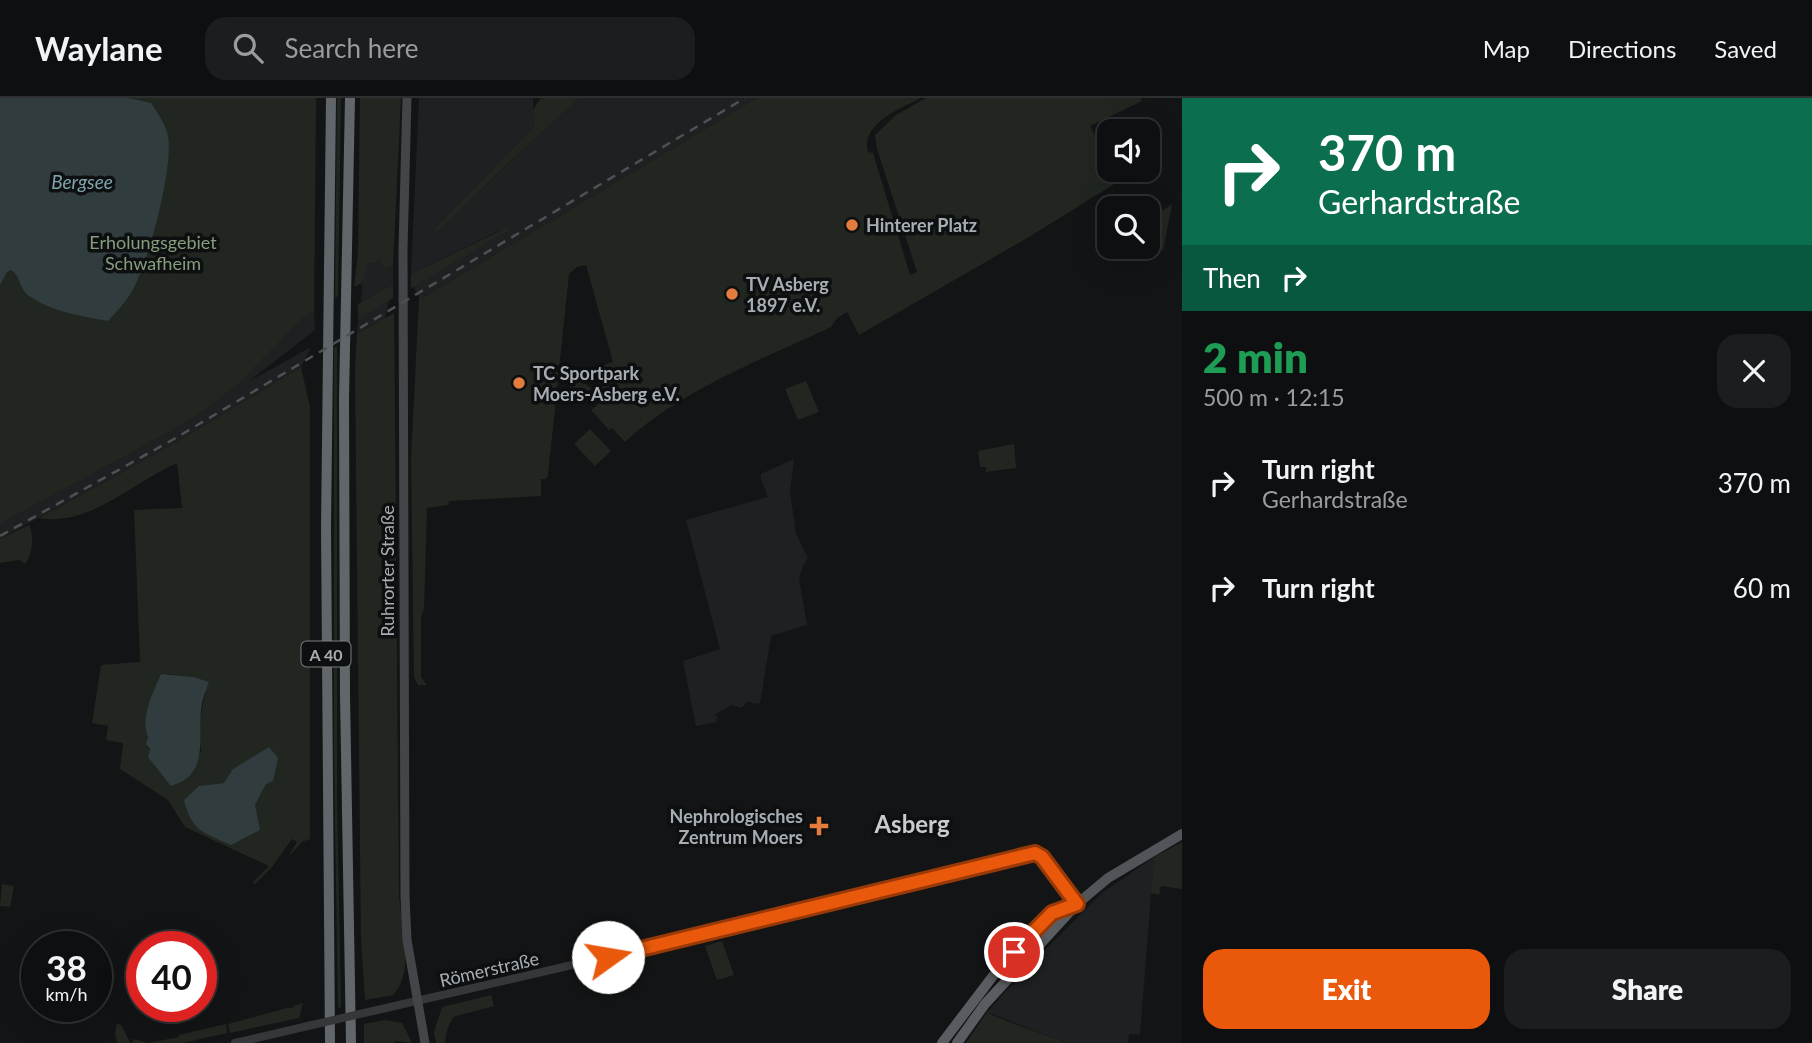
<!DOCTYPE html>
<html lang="en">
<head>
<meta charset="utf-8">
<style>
  :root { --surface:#0e0f10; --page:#1c1d1e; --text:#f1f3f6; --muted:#9b9c9f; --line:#2e2f30; --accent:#ea580c }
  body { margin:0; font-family:Lato,sans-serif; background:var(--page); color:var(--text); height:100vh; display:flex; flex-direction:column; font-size:26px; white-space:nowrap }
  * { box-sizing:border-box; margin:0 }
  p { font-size:23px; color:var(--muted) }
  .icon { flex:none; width:38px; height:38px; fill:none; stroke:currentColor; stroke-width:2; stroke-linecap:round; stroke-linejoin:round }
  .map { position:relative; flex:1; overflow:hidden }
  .panel { display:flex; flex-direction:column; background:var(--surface); width:630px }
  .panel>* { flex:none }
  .hud { background:#0b6e4f; color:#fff; overflow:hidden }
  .tools { position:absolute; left:1097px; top:21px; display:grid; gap:14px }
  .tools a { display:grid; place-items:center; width:63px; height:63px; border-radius:14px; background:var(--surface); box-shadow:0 7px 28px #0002,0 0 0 2px var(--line); font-size:35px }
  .speed { position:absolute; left:21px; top:833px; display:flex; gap:14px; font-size:35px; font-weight:700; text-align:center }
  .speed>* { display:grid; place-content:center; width:91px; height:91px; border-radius:50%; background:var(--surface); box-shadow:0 7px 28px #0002,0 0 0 2px var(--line); line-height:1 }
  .speed small { font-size:18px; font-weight:400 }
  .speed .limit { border:10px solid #d22; background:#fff; color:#111 }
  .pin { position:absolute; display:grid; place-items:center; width:60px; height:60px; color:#fff; margin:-30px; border:4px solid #fff; border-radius:50%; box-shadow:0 2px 7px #0007 }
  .me { position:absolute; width:77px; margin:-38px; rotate:77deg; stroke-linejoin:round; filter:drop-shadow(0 0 5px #0008) }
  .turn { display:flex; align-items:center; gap:24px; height:147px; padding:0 21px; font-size:32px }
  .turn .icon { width:91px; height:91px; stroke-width:2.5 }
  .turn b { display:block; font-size:49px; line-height:60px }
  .then { display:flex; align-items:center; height:66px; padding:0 21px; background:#0003; gap:14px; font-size:26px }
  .round { display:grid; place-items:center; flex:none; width:74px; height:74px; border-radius:21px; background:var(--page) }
  .headline { display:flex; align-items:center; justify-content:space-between; height:119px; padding:0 21px }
  h1 { font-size:42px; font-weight:800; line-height:52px; color:#1e9e55 }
  .primary-button { display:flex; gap:14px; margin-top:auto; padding:14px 21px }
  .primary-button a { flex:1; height:80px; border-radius:21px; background:var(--accent); color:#fff; font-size:28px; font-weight:800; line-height:80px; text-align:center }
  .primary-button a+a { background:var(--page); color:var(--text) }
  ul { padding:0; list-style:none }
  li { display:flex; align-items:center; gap:21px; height:105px; padding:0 21px }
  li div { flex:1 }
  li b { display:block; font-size:26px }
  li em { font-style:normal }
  header { display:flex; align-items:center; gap:42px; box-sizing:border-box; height:98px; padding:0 35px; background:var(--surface); border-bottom:2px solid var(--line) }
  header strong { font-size:33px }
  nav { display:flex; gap:38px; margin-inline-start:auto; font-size:24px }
  .search { width:490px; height:63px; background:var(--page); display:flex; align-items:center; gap:18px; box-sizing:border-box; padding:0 24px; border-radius:21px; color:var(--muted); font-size:26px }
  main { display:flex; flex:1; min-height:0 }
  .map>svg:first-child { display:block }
</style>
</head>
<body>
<header>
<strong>Waylane</strong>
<div class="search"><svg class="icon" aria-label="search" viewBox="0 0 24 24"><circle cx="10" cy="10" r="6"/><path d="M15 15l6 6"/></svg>Search here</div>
<nav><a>Map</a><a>Directions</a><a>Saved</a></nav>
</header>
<main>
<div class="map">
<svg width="1182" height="945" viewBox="0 0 1182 945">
  <rect width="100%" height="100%" fill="#131415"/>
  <g fill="#1f2022">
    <polygon points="419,0 533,0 534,29 434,131 436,135 520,54 580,0 757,0 424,199 419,199 413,188 508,131 494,135 411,176"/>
    <polygon points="381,163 385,171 393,167 393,186 361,204 362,185 368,166"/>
    <polygon points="389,202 385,220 357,236 358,221"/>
    <polygon points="314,213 315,232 248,284 311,249 301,269 177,344 0,441 0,426 171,333 205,312 238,286 303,220"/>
    <polygon points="794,361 790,393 796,436 808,460 804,466 799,480 807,527 771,538 760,605 754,606 749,603 741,610 731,607 714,617 718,619 716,621 717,624 696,628 683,563 720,551 686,422 768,399 761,381 761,376"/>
    <polygon points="1154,759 1140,937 1129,936 1128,945 1067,945 987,914 1031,866 1102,795"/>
  </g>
  <g fill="#212720" fill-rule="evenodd">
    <polygon points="0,0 316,0 314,213 303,220 238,286 205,312 171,333 0,426"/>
    <polygon points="337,0 341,0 338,198 335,200"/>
    <polygon points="360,0 401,0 393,167 385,171 380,163 368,166 362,185 354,189 358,156"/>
    <polygon points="541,0 580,0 520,54 436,135 434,131 534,29 533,12"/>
    <path d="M 757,0 L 921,0 C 901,10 860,26 868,54 L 873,55 L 910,177 L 917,174 L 877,51 L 875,37 L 896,17 L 926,0 L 1140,0 L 1142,3 L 1090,28 L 1109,65 L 1110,72 L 1113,72 L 1119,83 L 1029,139 L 859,237 L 847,214 L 837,220 L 831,229 C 761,262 683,291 625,344 L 612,330 L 609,332 L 591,312 L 599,305 L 597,297 L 601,268 L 613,264 L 586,167 L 577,169 L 569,176 L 548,377 L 546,381 L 541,381 L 541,398 L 449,403 L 448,407 L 427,410 L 424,510 L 421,520 L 421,579 L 427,587 L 418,587 L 414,579 L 411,362 L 419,199 L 424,199 Z"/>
    <polygon points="1172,106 1163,153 1148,129 1148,123"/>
    <polygon points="506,130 510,131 411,190 411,176"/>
    <polygon points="393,186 393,200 358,221 358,206"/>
    <path d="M 394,215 L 399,798 C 402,828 415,874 393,897 L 365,902 L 361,841 L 355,271 L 357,236 Z"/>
    <polygon points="337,248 337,700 341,909 338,910 334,659 334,250"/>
    <path d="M 301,269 L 310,309 L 310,741 L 302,744 L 288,759 L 297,744 L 292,741 L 272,769 L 255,786 L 253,784 L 269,768 L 185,729 L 168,702 L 120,671 L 123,645 L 106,642 L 108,628 L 92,625 L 101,567 L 140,564 L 134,412 L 182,410 L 177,365 C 133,384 90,429 39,420 L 177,344 ZM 167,576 L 194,579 L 209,584 C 201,607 198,630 201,654 L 171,687 L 146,646 L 148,639 C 141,620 159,593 167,576 ZM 224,685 L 266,686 L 255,707 L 199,688 Z"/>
    <polygon points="580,280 595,295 584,305 569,289"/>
    <polygon points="806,283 819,314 798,322 785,291"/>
    <polygon points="590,331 611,353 595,368 574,346"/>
    <polygon points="1014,346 1016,370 986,374 986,369 980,369 978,353"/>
    <path d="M 29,427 C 35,439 32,456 25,466 L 20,462 L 0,465 L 0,441 Z"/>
    <polygon points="1182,744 1182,791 1161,788 1159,797 1151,795 1154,759"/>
    <polygon points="2,786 14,788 10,809 0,808"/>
    <polygon points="722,843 734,877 717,882 705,848"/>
    <polygon points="491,897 494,908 453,919 447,932 445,945 436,945 434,934 442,909"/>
    <polygon points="303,905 299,920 230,935 228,926 287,910 293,910 293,908"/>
    <polygon points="987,914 994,918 1067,945 966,945"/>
    <polygon points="385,922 402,925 412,945 396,943 393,945 364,945 364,926"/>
    <polygon points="117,925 122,928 130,945 117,945 115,936"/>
    <polygon points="226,926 227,935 183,945 132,945 132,944 134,941 148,945 179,939 179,937"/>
  </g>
  <g fill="#303c3e">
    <path d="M 0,0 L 128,0 L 151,5 C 158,16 165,25 168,38 C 174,68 147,173 129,198 C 123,207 115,215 108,223 C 82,218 52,214 29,198 C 19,191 21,178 11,172 L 7,174 L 0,187 Z"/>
    <path d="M 161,576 L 194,579 L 209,584 C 207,591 203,599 202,606 C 196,637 212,676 171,688 L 148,659 L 150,651 L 146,646 L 148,639 C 140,619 153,595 161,576 Z"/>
    <path d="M 269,649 L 278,660 L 273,683 L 266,686 L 255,707 L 260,732 L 231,747 C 203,734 192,734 184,702 L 199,688 L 224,685 L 233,671 Z"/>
  </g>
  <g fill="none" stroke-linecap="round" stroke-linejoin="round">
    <g stroke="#353739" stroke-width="8">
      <polyline points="373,913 693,839 1035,755 1042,759 1077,806"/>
      <polyline points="235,945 312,927"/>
    </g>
    <polyline stroke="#434649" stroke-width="9" points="407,0 403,151 405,798 407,842 425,945"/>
    <polyline stroke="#515458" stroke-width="10" points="1077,806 1108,780 1182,736"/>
    <g stroke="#595d61" stroke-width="10">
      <polyline points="942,945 996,874 1033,833 1052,815 1077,806"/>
      <polyline points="957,945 985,906 1075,808"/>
    </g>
    <g stroke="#61666a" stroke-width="10">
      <polyline points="350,0 344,301 345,597 351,945"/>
      <polyline points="330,945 326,430 331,0"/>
    </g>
    <polyline stroke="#4e5154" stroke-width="2.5" stroke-dasharray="9 7" stroke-linecap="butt" points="0,438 174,341 745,0"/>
    <polyline stroke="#353739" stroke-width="8" points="312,927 373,913"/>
  </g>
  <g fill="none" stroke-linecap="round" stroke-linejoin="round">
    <defs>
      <polyline id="route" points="608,859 1035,755 1042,759 1077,806 1052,815 1014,854"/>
    </defs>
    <use href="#route" stroke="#983908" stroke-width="18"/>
    <use href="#route" stroke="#ea580c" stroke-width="12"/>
  </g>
  <g fill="#e27d3e" stroke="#0e0f10" stroke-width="2.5">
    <circle cx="852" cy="127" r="7"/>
    <circle cx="732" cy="196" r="7"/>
    <circle cx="519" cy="285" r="7"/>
    <path d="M815.5 717.5h7v7h7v7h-7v7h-7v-7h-7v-7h7z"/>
  </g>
  <g text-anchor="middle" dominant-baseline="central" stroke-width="7" stroke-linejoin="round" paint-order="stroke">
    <rect fill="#0e0f10" stroke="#787e83" stroke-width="2" x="301.5" y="543.5" width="49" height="25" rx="5"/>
    <g font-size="16" font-weight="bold" fill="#a6aeb4">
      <text x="326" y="556">A 40</text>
    </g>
    <g font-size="18" font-weight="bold" fill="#a6aeb4" stroke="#0e0f10" text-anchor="start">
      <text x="866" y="127">Hinterer Platz</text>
      <text x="746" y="186">TV Asberg<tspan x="746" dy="21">1897 e.V.</tspan></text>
      <text x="533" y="275">TC Sportpark<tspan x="533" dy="21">Moers-Asberg e.V.</tspan></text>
      <text x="803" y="718" text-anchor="end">Nephrologisches<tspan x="803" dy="21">Zentrum Moers</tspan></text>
    </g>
    <g font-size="18" fill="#859e7e" stroke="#0e0f10">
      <text x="153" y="144">Erholungsgebiet<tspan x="153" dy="21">Schwafheim</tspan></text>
    </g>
    <g font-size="18" fill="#a6aeb4" stroke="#0e0f10">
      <text transform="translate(387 473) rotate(-90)">Ruhrorter Straße</text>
      <text transform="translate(489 871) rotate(-13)">Römerstraße</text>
    </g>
    <g font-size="19" font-style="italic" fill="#80a4ac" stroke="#0e0f10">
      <text x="82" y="83">Bergsee</text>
    </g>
    <g font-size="24" font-weight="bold" fill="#c7ccd0" stroke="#0e0f10">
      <text x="912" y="725">Asberg</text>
    </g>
  </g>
</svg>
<div class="tools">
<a><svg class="icon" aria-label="sound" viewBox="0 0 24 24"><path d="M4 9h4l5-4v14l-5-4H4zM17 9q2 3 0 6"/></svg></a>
<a><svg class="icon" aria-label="search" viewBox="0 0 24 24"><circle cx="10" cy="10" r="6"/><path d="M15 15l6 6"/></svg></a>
</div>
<div class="speed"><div>38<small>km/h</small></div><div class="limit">40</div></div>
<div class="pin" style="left:1014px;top:854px;background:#d93025"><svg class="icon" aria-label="arrive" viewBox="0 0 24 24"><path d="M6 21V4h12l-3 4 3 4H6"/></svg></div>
<svg class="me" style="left:608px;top:859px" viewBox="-20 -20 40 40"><circle r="19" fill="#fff"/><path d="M0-13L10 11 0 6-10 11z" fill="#ea580c"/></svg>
</div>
<section class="panel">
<div class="hud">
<div class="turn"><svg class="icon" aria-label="right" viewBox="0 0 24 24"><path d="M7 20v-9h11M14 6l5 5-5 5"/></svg><div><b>370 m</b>Gerhardstraße</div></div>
<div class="then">Then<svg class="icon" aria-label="right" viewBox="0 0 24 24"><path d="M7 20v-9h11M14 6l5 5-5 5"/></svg></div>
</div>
<div class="headline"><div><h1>2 min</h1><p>500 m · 12:15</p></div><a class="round"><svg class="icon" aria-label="close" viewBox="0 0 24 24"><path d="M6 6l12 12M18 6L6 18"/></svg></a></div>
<ul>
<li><svg class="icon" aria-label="right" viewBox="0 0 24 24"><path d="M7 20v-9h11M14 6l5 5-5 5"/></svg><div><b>Turn right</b><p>Gerhardstraße</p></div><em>370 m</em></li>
<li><svg class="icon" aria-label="right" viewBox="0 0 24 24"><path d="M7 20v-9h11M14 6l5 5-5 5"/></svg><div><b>Turn right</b></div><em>60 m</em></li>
</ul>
<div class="primary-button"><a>Exit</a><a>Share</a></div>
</section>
</main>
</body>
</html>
